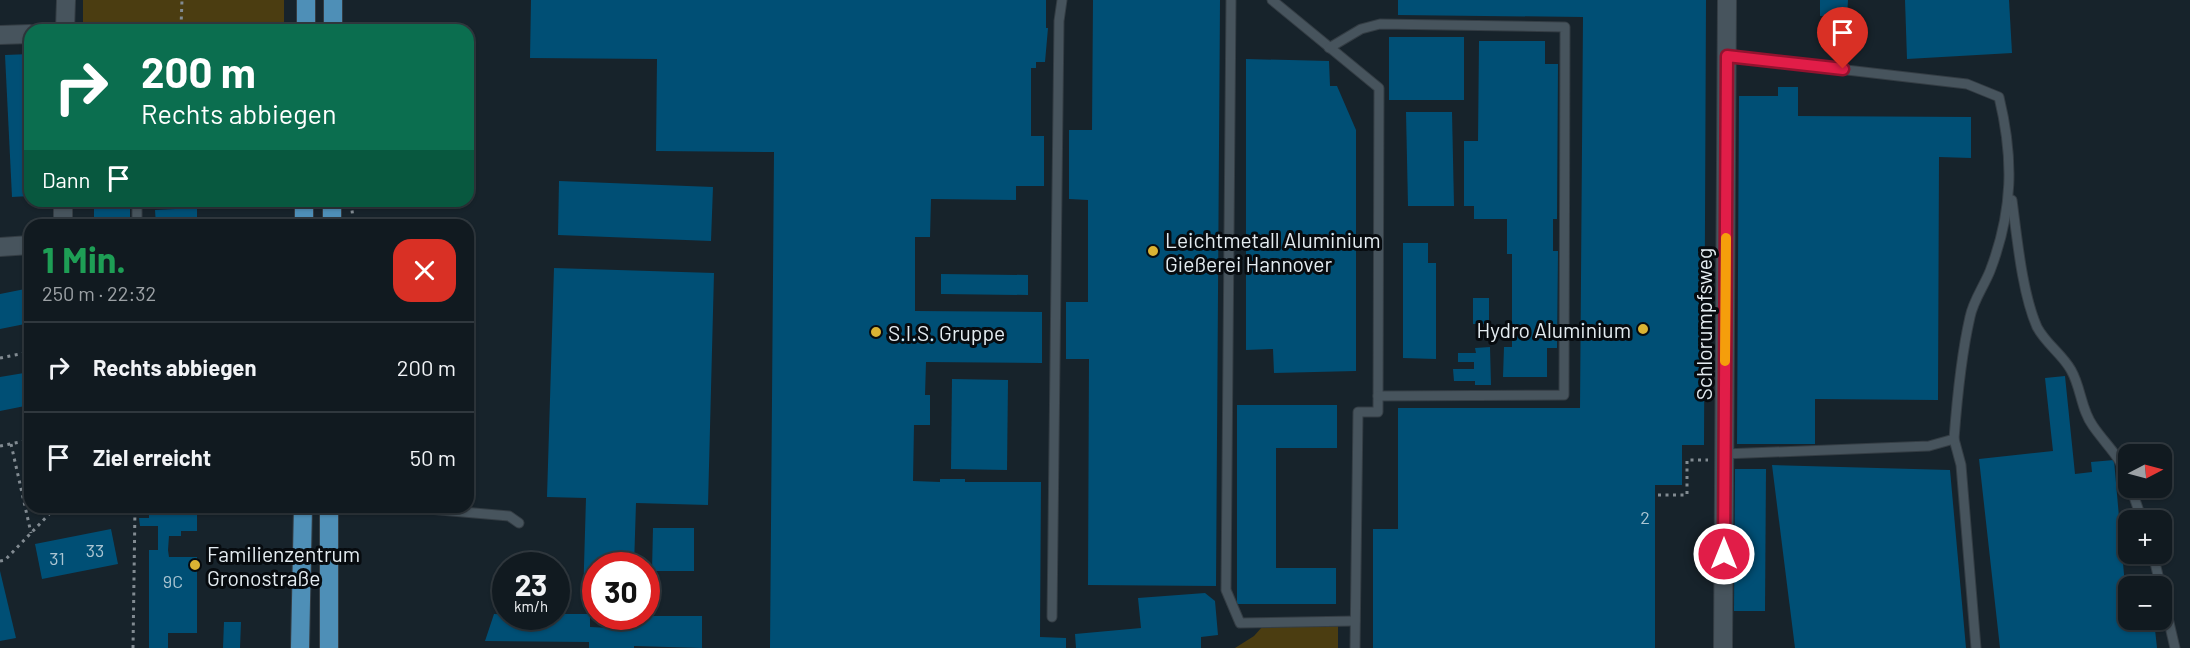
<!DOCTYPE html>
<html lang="de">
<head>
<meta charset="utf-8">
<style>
  :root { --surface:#111a20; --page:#1e272d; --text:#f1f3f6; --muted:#9ca1a5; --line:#30383e }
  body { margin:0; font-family:Barlow,sans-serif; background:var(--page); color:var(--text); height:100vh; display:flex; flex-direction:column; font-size:22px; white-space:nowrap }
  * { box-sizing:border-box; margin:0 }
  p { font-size:20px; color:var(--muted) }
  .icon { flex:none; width:33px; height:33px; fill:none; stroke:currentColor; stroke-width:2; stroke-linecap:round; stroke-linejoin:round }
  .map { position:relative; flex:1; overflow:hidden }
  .side { position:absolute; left:24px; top:219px; width:450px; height:294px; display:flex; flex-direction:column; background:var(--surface); border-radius:18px; box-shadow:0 2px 4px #0004,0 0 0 2px var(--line) }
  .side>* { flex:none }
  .banner { position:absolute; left:24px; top:24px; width:450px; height:183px; border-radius:18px; box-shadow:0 2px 4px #0004,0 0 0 2px var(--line); background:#0b6e4f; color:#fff; overflow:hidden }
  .needle { width:39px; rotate:84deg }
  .tools { position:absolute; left:2118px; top:444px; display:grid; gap:12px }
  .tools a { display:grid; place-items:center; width:54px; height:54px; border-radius:12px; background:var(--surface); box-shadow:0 2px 4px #0004,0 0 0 2px var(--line); font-size:30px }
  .speed { position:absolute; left:492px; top:552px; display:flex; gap:12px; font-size:30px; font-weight:700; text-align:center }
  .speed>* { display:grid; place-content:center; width:78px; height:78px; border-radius:50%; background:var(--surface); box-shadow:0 2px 4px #0004,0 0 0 2px var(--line); line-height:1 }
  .speed small { font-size:15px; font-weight:400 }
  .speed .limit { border:9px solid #d22; background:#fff; color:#111 }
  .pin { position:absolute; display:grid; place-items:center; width:51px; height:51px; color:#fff; margin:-62px -26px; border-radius:50% 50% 50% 0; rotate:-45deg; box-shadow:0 0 6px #0007 }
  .pin .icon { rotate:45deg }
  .me { position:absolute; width:66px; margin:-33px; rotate:0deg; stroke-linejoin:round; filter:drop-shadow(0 0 4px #0008) }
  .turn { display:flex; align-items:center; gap:21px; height:126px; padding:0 18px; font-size:27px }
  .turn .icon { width:78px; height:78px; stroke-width:2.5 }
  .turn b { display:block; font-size:42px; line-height:51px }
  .then { display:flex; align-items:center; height:57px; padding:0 18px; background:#0003; gap:12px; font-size:22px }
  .round { display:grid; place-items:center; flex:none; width:63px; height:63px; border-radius:18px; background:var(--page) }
  .summary { display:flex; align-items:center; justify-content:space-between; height:102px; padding:0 18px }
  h1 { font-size:36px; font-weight:700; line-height:45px; color:#1e9e55 }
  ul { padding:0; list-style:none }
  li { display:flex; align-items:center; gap:18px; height:90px; padding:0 18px; border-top:2px solid var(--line) }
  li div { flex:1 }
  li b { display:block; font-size:22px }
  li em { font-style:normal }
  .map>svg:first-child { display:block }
</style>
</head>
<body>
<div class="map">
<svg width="2190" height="648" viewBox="0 0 2190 648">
  <rect width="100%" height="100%" fill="#17232b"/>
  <g fill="#4b3d11">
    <rect x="83" y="0" width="201" height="30"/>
    <polygon points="1338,626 1338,648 1235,648 1254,636 1262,627"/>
  </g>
  <g fill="#004f75">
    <polygon points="531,0 1046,0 1046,28 1048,28 1045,62 1036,62 1036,68 1031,68 1031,136 1044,136 1044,186 1016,186 1016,200 931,199 930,237 915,237 915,311 1042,312 1042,363 926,362 925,395 930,395 930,425 914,425 913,481 940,482 940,479 965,479 965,482 1041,482 1040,637 1066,638 1066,648 770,648 774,152 656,151 657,59 530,58"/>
    <polygon points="1093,0 1220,0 1216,586 1088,585 1089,359 1066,359 1066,302 1088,302 1088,200 1069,199 1069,130 1092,130"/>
    <polygon points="1398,0 1706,0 1704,445 1682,445 1682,485 1655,485 1655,648 1373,648 1373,529 1398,529 1398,408 1580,408 1583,17 1398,15"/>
    <polygon points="1820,0 1848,0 1847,17 1820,16"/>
    <polygon points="1905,0 2009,0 2012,53 1907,59"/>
    <rect x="1389" y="37" width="75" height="63"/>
    <polygon points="1479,41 1545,41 1545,64 1558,64 1557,219 1553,219 1553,251 1558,251 1557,348 1547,348 1547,377 1503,377 1504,347 1512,347 1512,254 1507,254 1507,219 1474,219 1474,206 1464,206 1464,141 1478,141"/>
    <polygon points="30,54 30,196 12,197 5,55"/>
    <polygon points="1246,59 1329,61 1330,86 1337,86 1356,130 1356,371 1274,373 1273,349 1246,350"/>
    <polygon points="1778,87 1798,87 1798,116 1971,117 1971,158 1939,157 1938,400 1815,399 1815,444 1737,444 1739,96 1778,96"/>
    <polygon points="1406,112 1452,112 1454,206 1408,206"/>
    <polygon points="559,181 713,187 711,241 558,235"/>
    <rect x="94" y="201" width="36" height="23"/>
    <polygon points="176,201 197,201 197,225 156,225 155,210 175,209"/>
    <polygon points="1403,243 1428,243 1428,263 1436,263 1436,359 1403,358"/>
    <polygon points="554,268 714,273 708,505 636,503 634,566 596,566 596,601 583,600 586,498 547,497"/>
    <polygon points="941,274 1028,275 1028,295 941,294"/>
    <polygon points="30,288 30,323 0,329 0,294"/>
    <rect x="1473" y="298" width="16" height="26"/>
    <polygon points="1490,347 1491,385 1475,385 1475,381 1454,381 1453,369 1474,369 1474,362 1458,362 1458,353 1476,353 1475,348"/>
    <polygon points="30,372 30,405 0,411 0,377"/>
    <polygon points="2065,376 2075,474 2092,472 2091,462 2114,460 2128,620 2154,620 2157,648 2000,648 1979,459 2053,451 2045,378"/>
    <polygon points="952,379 1008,380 1007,470 951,469"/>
    <polygon points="1237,405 1337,405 1337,448 1276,448 1276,568 1336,568 1336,604 1237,604"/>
    <polygon points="1772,465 1950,470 1966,648 1795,648"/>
    <polygon points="1735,469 1766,469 1765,611 1734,611"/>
    <polygon points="149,507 197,507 197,531 181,531 181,536 169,536 168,550 169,557 197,557 197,633 168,633 168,648 149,648 149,550 158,550 158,526 140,526 139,518 149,518"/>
    <polygon points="653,528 694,528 694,571 652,571"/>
    <polygon points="111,529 118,564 42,579 35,544"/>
    <polygon points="0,571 16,638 0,641"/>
    <polygon points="1205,593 1215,601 1218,635 1201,637 1201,648 1076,648 1075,634 1141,628 1138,598"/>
    <polygon points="494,614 556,616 556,614 590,614 590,627 632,629 633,616 702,616 702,648 634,646 634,648 589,648 589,642 485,641"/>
    <polygon points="224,622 241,622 240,648 223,648"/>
  </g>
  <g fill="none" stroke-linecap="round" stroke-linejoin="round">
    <defs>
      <g id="lane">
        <polyline points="1231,0 1226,590 1240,623 1355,621"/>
        <polyline points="1272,0 1379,88 1378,412 1358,412 1355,648"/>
        <polyline points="1329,48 1361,29 1380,24 1565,27 1564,395 1378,396"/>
        <path d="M 2012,200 C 2017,237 2022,293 2037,327 C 2046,344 2062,354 2071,370 C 2081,387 2081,410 2093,426 C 2106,445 2121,457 2128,479"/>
        <polyline points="137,201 137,225"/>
        <polyline points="1954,439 1961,465 1976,648"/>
        <path d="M 1724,454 L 1929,446 L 1954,439 C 1957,399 1961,356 1970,317 C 1973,301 1984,286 1990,271 C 2013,211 2014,159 1999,97 L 1967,84 L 1727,56"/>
        <polyline points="2131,488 2142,520"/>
        <polyline points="417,508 509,516 519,523"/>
        <polyline points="2153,554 2175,648"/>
        <polyline points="1052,617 1059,21 1062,0"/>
      </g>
      <g id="street">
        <polyline points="65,30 66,0"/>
        <polyline points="0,35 30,34"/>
        <polyline points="63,225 63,201"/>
        <polyline points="0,247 30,245"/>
        <polyline points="1723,648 1727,0"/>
      </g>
      <g id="primary">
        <polyline points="306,30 306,0"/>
        <polyline points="333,30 333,0"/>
        <polyline points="304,225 304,201"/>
        <polyline points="332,225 332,201"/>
        <polyline points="300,648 303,507"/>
        <polyline points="329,648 329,507"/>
      </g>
    </defs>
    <use href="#lane" stroke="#343d44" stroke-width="11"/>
    <use href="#street" stroke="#343d44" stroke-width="20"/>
    <use href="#primary" stroke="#343d44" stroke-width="20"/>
    <g stroke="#828b92" stroke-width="3" stroke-dasharray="3 4.5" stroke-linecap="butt">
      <polyline points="132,26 230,27"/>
      <polyline points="181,27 182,0"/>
      <polyline points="351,203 354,225"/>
      <polyline points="0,358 30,352"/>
      <polyline points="11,444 31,533"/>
      <polyline points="0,446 30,440"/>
      <polyline points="1658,495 1687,495 1687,460 1708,460"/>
      <polyline points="0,561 5,560 56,507"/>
      <polyline points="133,648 135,507"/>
    </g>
    <use href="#lane" stroke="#47545d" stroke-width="9"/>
    <use href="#street" stroke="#47545d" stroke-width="18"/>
    <use href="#primary" stroke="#4e8fb7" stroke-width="18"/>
  </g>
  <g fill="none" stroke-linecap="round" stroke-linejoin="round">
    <defs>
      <polyline id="route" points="1724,554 1727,56 1843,69"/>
    </defs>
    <use href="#route" stroke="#92132f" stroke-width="15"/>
    <use href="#route" stroke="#e11d48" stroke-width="10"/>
    <polyline stroke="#f59e0b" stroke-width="10" points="1725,361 1726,238"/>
  </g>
  <g fill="#dab333" stroke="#070b0f" stroke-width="2">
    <circle cx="1153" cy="251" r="6"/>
    <circle cx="1643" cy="329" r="6"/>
    <circle cx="876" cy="332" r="6"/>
    <circle cx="195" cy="565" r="6"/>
  </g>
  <g text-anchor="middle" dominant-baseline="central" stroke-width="6" stroke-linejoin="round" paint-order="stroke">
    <g font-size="18" fill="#abc5d2">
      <text x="1645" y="517">2</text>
      <text x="95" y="550">33</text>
      <text x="57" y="558">31</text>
      <text x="173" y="581">9C</text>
    </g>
    <g font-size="21" fill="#e4ecf1" stroke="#070b0f" text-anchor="start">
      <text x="1165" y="239">Leichtmetall Aluminium<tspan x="1165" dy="24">Gießerei Hannover</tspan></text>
      <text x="1631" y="329" text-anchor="end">Hydro Aluminium</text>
      <text x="888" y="332">S.I.S. Gruppe</text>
      <text x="207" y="553">Familienzentrum<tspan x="207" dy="24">Gronostraße</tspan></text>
    </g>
    <g font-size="21" fill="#e4ecf1" stroke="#070b0f">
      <text transform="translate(1703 324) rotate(-90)">Schlorumpfsweg</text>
    </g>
  </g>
</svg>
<div class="tools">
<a><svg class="needle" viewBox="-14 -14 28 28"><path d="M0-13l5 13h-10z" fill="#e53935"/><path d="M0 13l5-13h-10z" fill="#9ca1a5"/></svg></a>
<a>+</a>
<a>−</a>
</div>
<div class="speed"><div>23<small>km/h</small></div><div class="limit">30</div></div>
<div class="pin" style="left:1843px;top:69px;background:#d93025"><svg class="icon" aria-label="arrive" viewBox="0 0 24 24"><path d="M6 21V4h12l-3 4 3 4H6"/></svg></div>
<svg class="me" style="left:1724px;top:554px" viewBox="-20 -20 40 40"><circle r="17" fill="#e11d48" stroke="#fff" stroke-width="3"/><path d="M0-11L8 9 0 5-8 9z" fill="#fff"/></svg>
<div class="banner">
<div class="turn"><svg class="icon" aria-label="right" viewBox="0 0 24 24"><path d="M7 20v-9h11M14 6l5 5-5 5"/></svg><div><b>200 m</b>Rechts abbiegen</div></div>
<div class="then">Dann<svg class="icon" aria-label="arrive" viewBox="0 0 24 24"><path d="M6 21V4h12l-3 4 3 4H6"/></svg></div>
</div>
<section class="side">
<div class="summary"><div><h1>1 Min.</h1><p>250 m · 22:32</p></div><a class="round" style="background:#d93025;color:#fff"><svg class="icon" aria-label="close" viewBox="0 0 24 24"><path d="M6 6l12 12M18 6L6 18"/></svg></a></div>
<ul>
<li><svg class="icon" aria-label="right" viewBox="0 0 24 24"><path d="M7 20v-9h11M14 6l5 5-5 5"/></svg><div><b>Rechts abbiegen</b></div><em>200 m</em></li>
<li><svg class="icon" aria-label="arrive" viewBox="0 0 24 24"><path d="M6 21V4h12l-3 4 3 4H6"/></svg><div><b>Ziel erreicht</b></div><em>50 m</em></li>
</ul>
</section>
</div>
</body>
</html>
